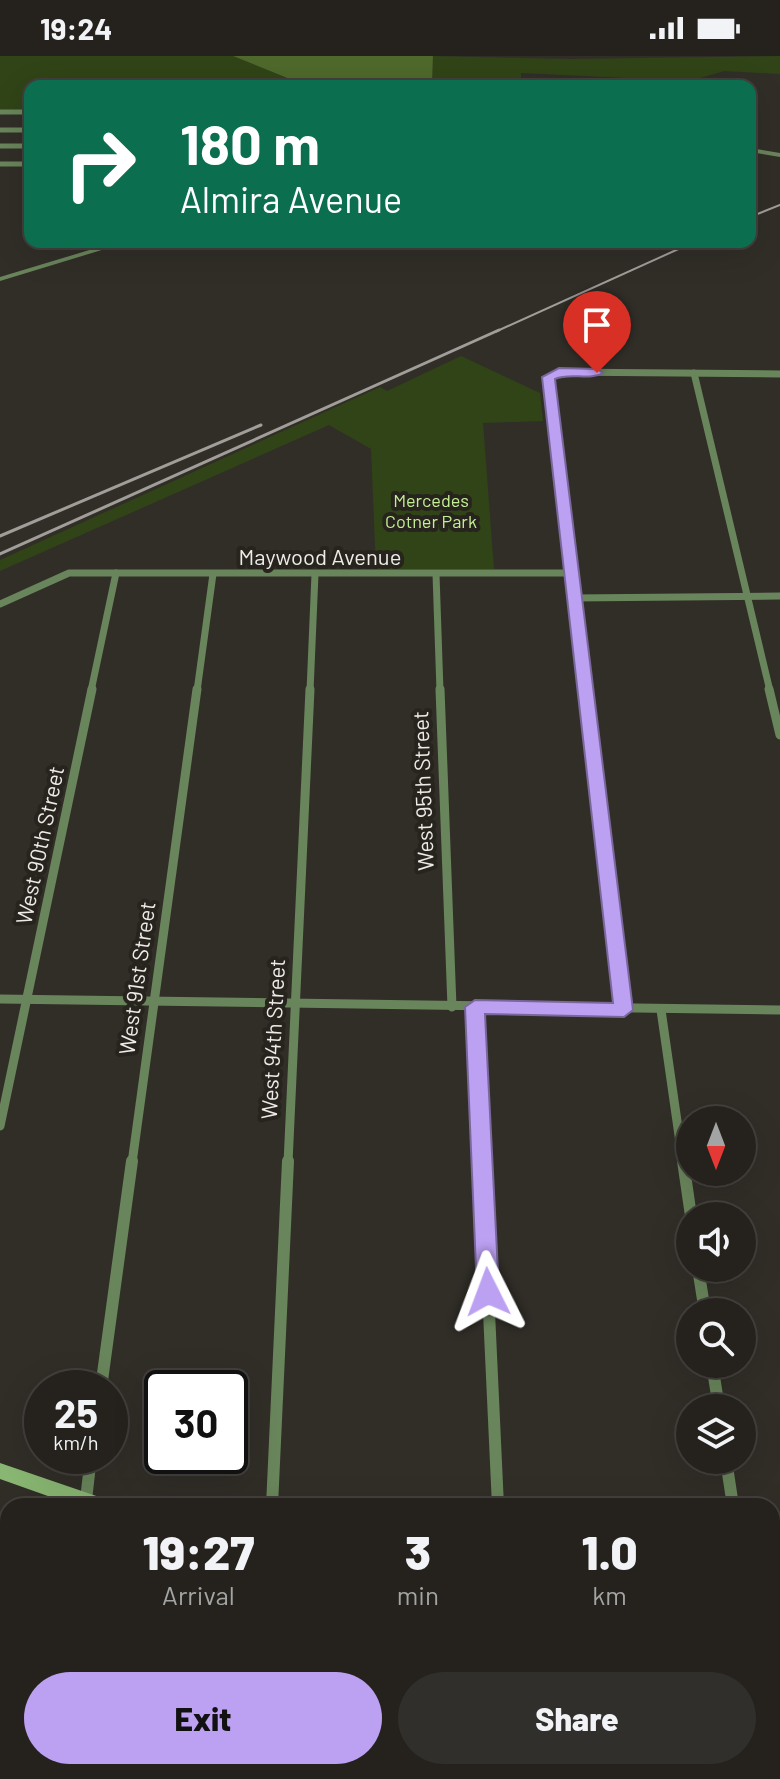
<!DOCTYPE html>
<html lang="en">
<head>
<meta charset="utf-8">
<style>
  :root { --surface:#25221e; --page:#312f2b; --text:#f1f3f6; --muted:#a3a4a4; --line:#423f3c; --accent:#bca0f2 }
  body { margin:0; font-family:Barlow,sans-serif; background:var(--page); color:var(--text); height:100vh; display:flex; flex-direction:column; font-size:30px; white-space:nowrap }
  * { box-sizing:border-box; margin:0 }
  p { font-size:26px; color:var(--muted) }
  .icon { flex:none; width:44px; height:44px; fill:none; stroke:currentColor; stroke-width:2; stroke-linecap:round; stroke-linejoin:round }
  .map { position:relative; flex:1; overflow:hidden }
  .side { position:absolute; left:0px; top:1442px; width:780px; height:282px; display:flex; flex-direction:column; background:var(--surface); border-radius:24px 24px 0 0; box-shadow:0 8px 32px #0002,0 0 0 2px var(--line) }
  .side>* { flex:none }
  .top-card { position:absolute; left:24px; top:24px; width:732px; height:168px; border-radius:16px; box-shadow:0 8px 32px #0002,0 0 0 2px var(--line); background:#0b6e4f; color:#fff; overflow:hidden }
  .needle { width:52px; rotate:180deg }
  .fabs { position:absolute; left:676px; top:1050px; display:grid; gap:16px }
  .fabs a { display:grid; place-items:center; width:80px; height:80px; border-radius:50%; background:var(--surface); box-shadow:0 8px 32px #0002,0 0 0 2px var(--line); font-size:40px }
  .speed { position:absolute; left:24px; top:1314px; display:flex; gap:16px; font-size:40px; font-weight:700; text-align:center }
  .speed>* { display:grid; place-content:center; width:104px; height:104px; border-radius:50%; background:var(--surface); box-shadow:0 8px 32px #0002,0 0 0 2px var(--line); line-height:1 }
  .speed small { font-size:20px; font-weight:400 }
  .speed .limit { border:4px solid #111; border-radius:12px; background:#fff; color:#111 }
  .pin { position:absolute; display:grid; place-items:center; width:68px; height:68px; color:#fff; margin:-82px -34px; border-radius:50% 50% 50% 0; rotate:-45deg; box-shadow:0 0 8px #0007 }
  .pin .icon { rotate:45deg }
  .me { position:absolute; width:88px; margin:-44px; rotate:357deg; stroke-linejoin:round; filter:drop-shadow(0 0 6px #0008) }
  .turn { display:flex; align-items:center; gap:28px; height:168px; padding:0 24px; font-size:36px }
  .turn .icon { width:104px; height:104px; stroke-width:2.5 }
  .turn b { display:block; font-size:56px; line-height:68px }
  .eta { display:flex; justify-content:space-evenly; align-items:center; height:136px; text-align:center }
  .eta b { font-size:48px; font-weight:800; line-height:56px }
  .primary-button { display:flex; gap:16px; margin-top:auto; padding:16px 24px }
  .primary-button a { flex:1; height:92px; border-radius:48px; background:var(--accent); color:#111; font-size:32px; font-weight:800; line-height:92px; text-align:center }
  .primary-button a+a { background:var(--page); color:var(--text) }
  .status { display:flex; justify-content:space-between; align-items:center; height:56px; padding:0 40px; background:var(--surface); direction:ltr }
  .status svg { height:22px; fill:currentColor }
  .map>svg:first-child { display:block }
</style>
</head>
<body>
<div class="status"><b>19:24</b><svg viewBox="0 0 49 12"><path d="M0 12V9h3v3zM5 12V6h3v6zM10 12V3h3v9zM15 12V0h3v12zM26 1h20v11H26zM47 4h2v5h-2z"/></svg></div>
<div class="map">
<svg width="780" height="1723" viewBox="0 0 780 1723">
  <rect width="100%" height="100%" fill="#312e28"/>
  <g fill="#304417">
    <polygon points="0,0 233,0 307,30 30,30 30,54 0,54"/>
    <polygon points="433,0 571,3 780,0 780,18 724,15 690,25 521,17 521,30 432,30"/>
    <polygon points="461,300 540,337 543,365 483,367 494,513 376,513 371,393 329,369 0,515 0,504 380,331 387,335"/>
  </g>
  <polygon fill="#4e692b" points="233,0 433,0 432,30 307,30"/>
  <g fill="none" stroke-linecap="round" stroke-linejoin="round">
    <g stroke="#69855b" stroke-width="5">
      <polyline points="0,56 30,56"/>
      <polyline points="0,74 30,74"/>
      <polyline points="0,90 30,90"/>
      <polyline points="0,108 30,108"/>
    </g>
    <g stroke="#69855b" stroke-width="7">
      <polyline points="694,317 770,635"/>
      <polyline points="436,518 440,635"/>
      <polyline points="573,542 780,540"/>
      <polyline points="0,548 69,517 570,517"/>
      <polyline points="91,635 116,517"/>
      <polyline points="197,635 213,518"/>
      <polyline points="310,635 315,518"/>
      <polyline points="586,635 548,321 559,316 780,318"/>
    </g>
    <g stroke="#69855b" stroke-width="9">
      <polyline points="440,633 452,951"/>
      <polyline points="585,633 624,954"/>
      <polyline points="769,633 780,679"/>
      <polyline points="0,943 780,954"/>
      <polyline points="475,951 482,1107"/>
      <polyline points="661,954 683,1107"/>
      <polyline points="0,1070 92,633"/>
      <polyline points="132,1107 197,633"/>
      <polyline points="288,1107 310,633"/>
    </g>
    <g stroke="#69855b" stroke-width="12">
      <polyline points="482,1105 498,1450"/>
      <polyline points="683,1105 691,1160"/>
      <polyline points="698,1212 705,1256"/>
      <polyline points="712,1308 719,1352"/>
      <polyline points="101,1332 132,1105"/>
      <polyline points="726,1404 733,1450"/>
      <polyline points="86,1444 91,1400"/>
      <polyline points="272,1450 288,1105"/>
      <polyline points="772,1715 773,1723"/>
      <polyline points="547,1716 547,1723"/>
      <polyline points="80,1723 81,1716"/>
      <polyline points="305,1723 306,1716"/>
    </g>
    <g fill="#69855b" fill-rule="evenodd">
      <polygon points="750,92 780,97 780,101 750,96"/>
      <polygon points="116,186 128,186 0,225 0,221"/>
    </g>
    <g fill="#89b672" fill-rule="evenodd">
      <polygon points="0,1407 108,1444 110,1450 76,1450 0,1423"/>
      <polygon points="772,1668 780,1670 780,1690 772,1688"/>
    </g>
    <g stroke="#a19e9a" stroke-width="2">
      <polyline points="750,161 780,149"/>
      <polyline points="495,276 694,186"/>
    </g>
    <g stroke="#a19e9a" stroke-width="3">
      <polyline points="0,480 261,369"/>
      <polyline points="0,498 499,274"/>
    </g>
  </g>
  <path fill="#bca0f2" stroke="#7a689d" stroke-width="2" d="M 559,312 L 597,313 L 603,317 C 590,325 570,316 555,323 L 633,954 L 624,961 L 485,958 L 499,1236 L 496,1242 L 488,1245 L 480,1242 L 477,1236 L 465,951 L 475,944 L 613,947 L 542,321 Z"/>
  <g text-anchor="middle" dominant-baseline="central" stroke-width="8" stroke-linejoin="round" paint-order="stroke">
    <g font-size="18" fill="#c5ef95" stroke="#27241e">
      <text x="431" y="444">Mercedes<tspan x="431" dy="21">Cotner Park</tspan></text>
    </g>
    <g font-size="22" fill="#edeae7" stroke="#27241e">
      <text x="320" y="500">Maywood Avenue</text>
      <text transform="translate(422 735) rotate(-92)">West 95th Street</text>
      <text transform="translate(39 789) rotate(-78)">West 90th Street</text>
      <text transform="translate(136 922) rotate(-82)">West 91st Street</text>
      <text transform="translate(272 983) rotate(-87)">West 94th Street</text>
    </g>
  </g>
</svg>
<div class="fabs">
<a><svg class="needle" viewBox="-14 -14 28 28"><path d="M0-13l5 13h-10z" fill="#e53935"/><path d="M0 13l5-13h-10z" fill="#a3a4a4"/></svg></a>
<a><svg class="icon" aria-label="sound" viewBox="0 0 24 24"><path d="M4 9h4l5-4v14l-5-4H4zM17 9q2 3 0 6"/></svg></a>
<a><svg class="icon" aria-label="search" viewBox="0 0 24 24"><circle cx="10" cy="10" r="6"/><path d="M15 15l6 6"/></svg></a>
<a><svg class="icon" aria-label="layers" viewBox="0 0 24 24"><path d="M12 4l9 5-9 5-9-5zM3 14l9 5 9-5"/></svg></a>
</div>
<div class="speed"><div>25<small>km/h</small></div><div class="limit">30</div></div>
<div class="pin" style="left:597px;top:317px;background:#d93025"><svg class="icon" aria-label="arrive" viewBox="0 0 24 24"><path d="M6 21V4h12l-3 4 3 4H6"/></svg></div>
<svg class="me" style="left:488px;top:1236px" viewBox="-20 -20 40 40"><path d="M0-17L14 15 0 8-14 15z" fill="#bca0f2" stroke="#fff" stroke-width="4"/></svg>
<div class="top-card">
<div class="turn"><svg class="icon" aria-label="right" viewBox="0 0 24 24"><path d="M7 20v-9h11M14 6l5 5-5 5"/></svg><div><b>180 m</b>Almira Avenue</div></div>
</div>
<section class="side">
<div class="eta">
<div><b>19:27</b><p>Arrival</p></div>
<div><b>3</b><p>min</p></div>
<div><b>1.0</b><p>km</p></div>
</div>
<div class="primary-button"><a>Exit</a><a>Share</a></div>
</section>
</div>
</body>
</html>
